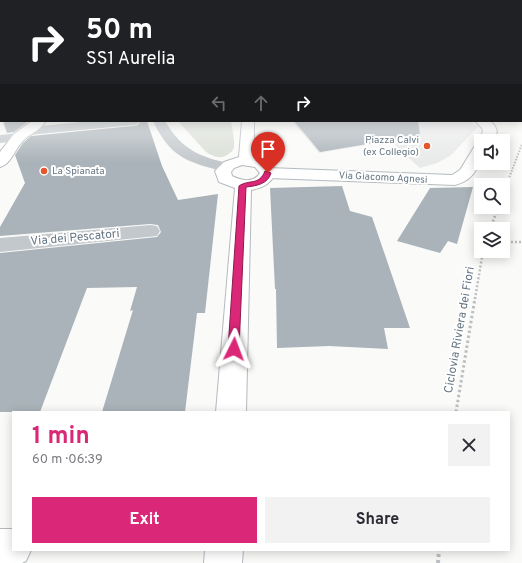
<!DOCTYPE html>
<html lang="en">
<head>
<meta charset="utf-8">
<style>
  :root { --surface:#fff; --page:#f2f2f3; --text:#2b2b33; --muted:#7c7c81; --accent:#db2777 }
  body { margin:0; font-family:Overpass,sans-serif; background:var(--page); color:var(--text); height:100vh; display:flex; flex-direction:column; font-size:15px; white-space:nowrap }
  * { box-sizing:border-box; margin:0 }
  p { font-size:13px; color:var(--muted) }
  .icon { flex:none; width:22px; height:22px; fill:none; stroke:currentColor; stroke-width:2; stroke-linecap:round; stroke-linejoin:round }
  .map { position:relative; flex:1; overflow:hidden }
  .sheet { position:absolute; left:12px; top:411px; width:498px; height:140px; display:flex; flex-direction:column; background:var(--surface); border-radius:0px; box-shadow:0 2px 10px #0003 }
  .sheet>* { flex:none }
  .banner { position:absolute; left:0px; top:0px; width:522px; height:122px; box-shadow:0 2px 10px #0003; background:#202124; color:#fff; overflow:hidden }
  .controls { position:absolute; left:474px; top:134px; display:grid; gap:8px }
  .controls a { display:grid; place-items:center; width:36px; height:36px; border-radius:0px; background:var(--surface); box-shadow:0 2px 10px #0003; font-size:20px }
  .pin { position:absolute; display:grid; place-items:center; width:34px; height:34px; color:#fff; margin:-41px -17px; border-radius:50% 50% 50% 0; rotate:-45deg; box-shadow:0 0 4px #0007 }
  .pin .icon { rotate:45deg }
  .me { position:absolute; width:44px; margin:-22px; rotate:3deg; stroke-linejoin:round; filter:drop-shadow(0 0 3px #0008) }
  .turn { display:flex; align-items:center; gap:14px; height:84px; padding:0 20px; font-size:18px }
  .turn .icon { width:52px; height:52px; stroke-width:2.5 }
  .turn b { display:block; font-size:28px; line-height:34px }
  .lanes { display:flex; align-items:center; height:38px; padding:0 20px; background:#0003; justify-content:center; gap:20px; direction:ltr }
  .lanes .off { opacity:.35 }
  .round { display:grid; place-items:center; flex:none; width:42px; height:42px; border-radius:0px; background:var(--page) }
  .head { display:flex; align-items:center; justify-content:space-between; height:68px; padding:0 20px }
  h1 { font-size:24px; font-weight:700; line-height:30px; color:var(--accent) }
  .primary-button { display:flex; gap:8px; margin-top:auto; padding:8px 20px }
  .primary-button a { flex:1; height:46px; border-radius:0px; background:var(--accent); color:#fff; font-size:16px; font-weight:700; line-height:46px; text-align:center }
  .primary-button a+a { background:var(--page); color:var(--text) }
  .map>svg:first-child { display:block }
</style>
</head>
<body>
<div class="map">
<svg width="522" height="563" viewBox="0 0 522 563">
  <rect width="100%" height="100%" fill="#fafaf8"/>
  <polygon fill="#e8e9e9" points="292,121 469,121 478,127 450,156 437,163 420,168 390,141 319,153"/>
  <path fill="#dadfd7" d="M 178,121 L 231,121 C 232,129 235,140 234,147 C 233,153 224,158 218,157 C 214,157 210,154 206,152 Z"/>
  <g fill="#aab3b9">
    <polygon points="3,121 29,121 14,132 7,133"/>
    <polygon points="140,121 147,121 162,166 178,200 218,194 205,313 197,313 185,412 102,412 133,310 130,311 137,287 87,288 40,412 0,412 0,253 157,237 161,232 158,225 150,224 0,236 0,227 25,183 15,155 23,143 31,136 133,126 138,125"/>
    <polygon points="294,121 418,121 420,135 320,152"/>
    <polygon points="342,186 350,211 372,217 410,328 384,328 388,349 329,346 277,348 276,289 275,289 270,188"/>
    <polygon points="473,187 457,244 448,241 440,253 397,241 430,188"/>
  </g>
  <g fill="none" stroke-linecap="round" stroke-linejoin="round">
    <defs>
      <path id="secondary" d="M 475,121 L 490,121 L 495,126 L 497,132 L 491,141 L 481,141 C 481,162 478,179 455,185 L 268,178 L 262,176 L 260,173 L 262,170 L 268,168 L 452,175 L 460,170 L 476,144 L 479,143 L 477,141 L 483,132 L 482,128 Z"/>
      <g id="primary">
        <path d="M 32,121 L 46,121 C 41,129 32,133 25,139 C 15,147 12,164 0,167 L 0,152 L 14,134 Z"/>
        <path d="M 242,121 L 254,121 L 254,157 L 269,163 L 276,173 C 270,184 263,188 251,190 L 246,412 L 216,412 L 235,188 L 219,182 L 215,171 L 224,162 L 239,157 ZM 242,165 L 255,167 L 260,173 C 254,183 242,181 232,176 L 231,172 L 234,168 Z"/>
        <polygon points="0,529 13,529 13,550 31,550 26,561 22,563 0,563"/>
        <polygon points="205,550 243,550 242,563 204,563"/>
      </g>
    </defs>
    <use href="#secondary" stroke="#b3babf" stroke-width="2"/>
    <use href="#primary" stroke="#b5babe" stroke-width="2"/>
    <g stroke="#bbbfc2" stroke-width="2" stroke-dasharray="1.5 1.5" stroke-linecap="butt">
      <polyline points="503,194 522,144"/>
      <polyline points="497,209 498,207"/>
    </g>
    <g stroke="#bbbfc2" stroke-width="2.5" stroke-dasharray="2 2" stroke-linecap="butt">
      <polyline points="490,229 498,208"/>
      <polyline points="503,242 522,242"/>
      <polyline points="475,299 483,251"/>
    </g>
    <polyline stroke="#bbbfc2" stroke-width="3" stroke-dasharray="2.5 2.5" stroke-linecap="butt" points="456,412 475,298"/>
    <polyline stroke="#bbbfc2" stroke-width="4" stroke-dasharray="3 3" stroke-linecap="butt" points="438,563 439,550"/>
    <g fill="#c3c8cc" fill-rule="evenodd">
      <rect x="521" y="97" width="1" height="8"/>
      <polygon points="92,121 139,121 138,124 133,125 29,135 24,134 22,131 24,128 29,127"/>
      <path d="M 153,121 L 165,121 C 183,151 199,156 231,164 L 234,167 L 231,170 C 223,172 215,169 207,167 C 178,159 166,148 153,121 Z"/>
      <polygon points="19,133 24,134 26,137 24,140 0,143 0,135"/>
      <polygon points="150,225 157,226 160,231 157,236 0,252 0,238"/>
    </g>
    <use href="#secondary" fill="#fff" fill-rule="evenodd"/>
    <use href="#primary" fill="#fff" fill-rule="evenodd"/>
  </g>
  <linearGradient id="sky" x2="0" y2="1"><stop stop-color="#96bcdc"/><stop offset="0.52" stop-color="#fdfdfc"/><stop offset="1" stop-color="#fdfdfc" stop-opacity="0"/></linearGradient>
  <rect width="522" height="163" fill="url(#sky)"/>
  <path fill="#db2777" stroke="#8e194d" d="M 265,171 L 271,173 C 268,184 256,186 246,187 L 239,349 L 238,352 L 234,354 L 230,352 L 228,349 L 239,186 C 249,179 259,186 265,171 Z"/>
  <g fill="#e4572e" stroke="#fff" stroke-width="1.5">
    <circle cx="427" cy="146" r="4"/>
    <circle cx="44" cy="171" r="4"/>
  </g>
  <g text-anchor="middle" dominant-baseline="central" stroke-width="4" stroke-linejoin="round" paint-order="stroke">
    <g font-size="10" fill="#657683" stroke="#fff" text-anchor="end">
      <text x="419" y="140">Piazza Calvi<tspan x="419" dy="12">(ex Collegio)</tspan></text>
      <text x="52" y="171" text-anchor="start">La Spianata</text>
    </g>
    <g font-size="10" fill="#657683" stroke="#fff">
      <text transform="translate(383 178) rotate(3)">Via Giacomo Agnesi</text>
    </g>
    <g font-size="12" fill="#657683" stroke="#fff">
      <text transform="translate(75 238) rotate(-5)">Via dei Pescatori</text>
      <text transform="translate(460 330) rotate(-80)">Ciclovia Riviera dei Fiori</text>
    </g>
  </g>
</svg>
<div class="controls">
<a><svg class="icon" aria-label="sound" viewBox="0 0 24 24"><path d="M4 9h4l5-4v14l-5-4H4zM17 9q2 3 0 6"/></svg></a>
<a><svg class="icon" aria-label="search" viewBox="0 0 24 24"><circle cx="10" cy="10" r="6"/><path d="M15 15l6 6"/></svg></a>
<a><svg class="icon" aria-label="layers" viewBox="0 0 24 24"><path d="M12 4l9 5-9 5-9-5zM3 14l9 5 9-5"/></svg></a>
</div>
<div class="pin" style="left:268px;top:173px;background:#d93025"><svg class="icon" aria-label="arrive" viewBox="0 0 24 24"><path d="M6 21V4h12l-3 4 3 4H6"/></svg></div>
<svg class="me" style="left:234px;top:349px" viewBox="-20 -20 40 40"><path d="M0-17L14 15 0 8-14 15z" fill="#db2777" stroke="#fff" stroke-width="4"/></svg>
<div class="banner">
<div class="turn"><svg class="icon" aria-label="right" viewBox="0 0 24 24"><path d="M7 20v-9h11M14 6l5 5-5 5"/></svg><div><b>50 m</b>SS1 Aurelia</div></div>
<div class="lanes"><svg class="icon off" aria-label="left" viewBox="0 0 24 24"><path d="M17 20v-9H6M10 6l-5 5 5 5"/></svg><svg class="icon off" aria-label="ahead" viewBox="0 0 24 24"><path d="M12 20V5M6 11l6-6 6 6"/></svg><svg class="icon" aria-label="right" viewBox="0 0 24 24"><path d="M7 20v-9h11M14 6l5 5-5 5"/></svg></div>
</div>
<section class="sheet">
<div class="head"><div><h1>1 min</h1><p>60 m · 06:39</p></div><a class="round"><svg class="icon" aria-label="close" viewBox="0 0 24 24"><path d="M6 6l12 12M18 6L6 18"/></svg></a></div>
<div class="primary-button"><a>Exit</a><a>Share</a></div>
</section>
</div>
</body>
</html>
